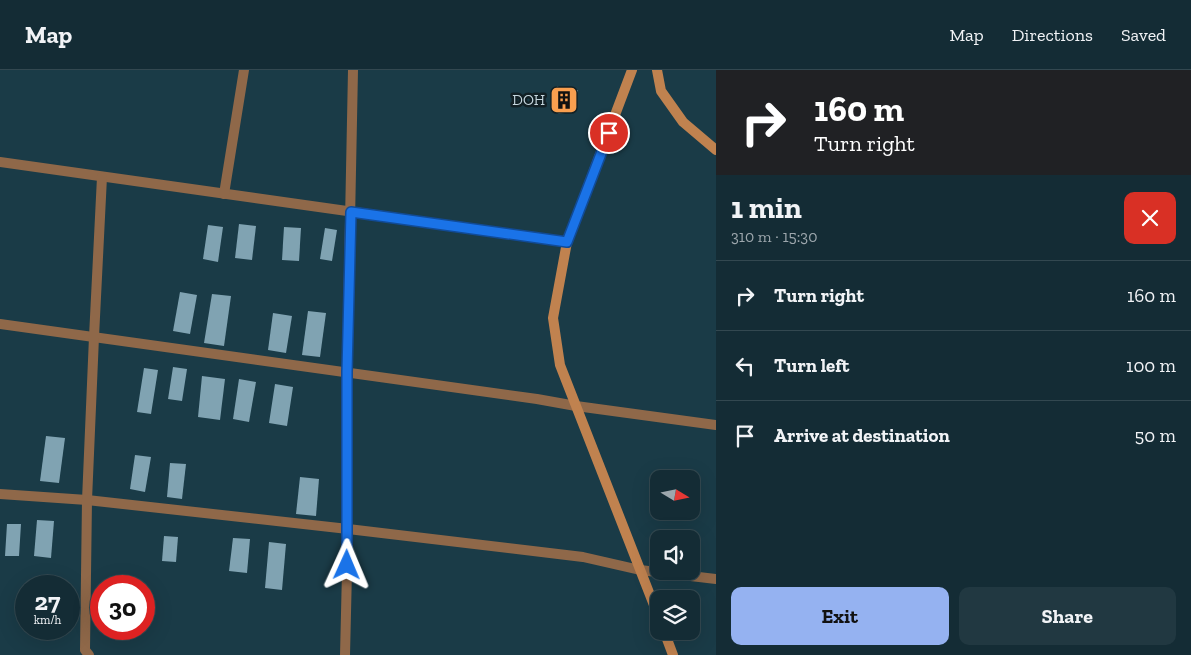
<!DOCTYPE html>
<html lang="en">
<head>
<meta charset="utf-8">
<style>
  :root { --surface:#142c35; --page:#213841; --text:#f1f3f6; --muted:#9da7ad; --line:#334850; --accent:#95b2f1 }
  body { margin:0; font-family:"Zilla Slab",serif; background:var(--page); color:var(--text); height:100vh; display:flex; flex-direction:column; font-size:19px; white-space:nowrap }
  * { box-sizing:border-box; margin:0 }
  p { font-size:16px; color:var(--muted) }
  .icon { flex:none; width:28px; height:28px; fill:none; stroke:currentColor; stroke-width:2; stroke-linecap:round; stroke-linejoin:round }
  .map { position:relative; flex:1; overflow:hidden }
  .drawer { display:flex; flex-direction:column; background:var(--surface); width:475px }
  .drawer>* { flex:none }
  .banner { background:#202124; color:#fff; overflow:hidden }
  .needle { width:32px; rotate:100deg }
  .tools { position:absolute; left:650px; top:400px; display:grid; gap:10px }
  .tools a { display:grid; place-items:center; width:50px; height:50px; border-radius:10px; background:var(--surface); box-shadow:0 5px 20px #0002,0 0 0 1px var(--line); font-size:25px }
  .speed { position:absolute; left:15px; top:505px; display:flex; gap:10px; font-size:25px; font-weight:700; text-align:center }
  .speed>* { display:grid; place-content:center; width:65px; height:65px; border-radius:50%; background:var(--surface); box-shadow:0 5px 20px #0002,0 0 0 1px var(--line); line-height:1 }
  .speed small { font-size:12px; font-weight:400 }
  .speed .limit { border:8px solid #d22; background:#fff; color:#111 }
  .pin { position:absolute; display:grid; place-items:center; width:42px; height:42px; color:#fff; margin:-21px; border:2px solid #fff; border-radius:50%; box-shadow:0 1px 5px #0007 }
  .me { position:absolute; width:55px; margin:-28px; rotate:1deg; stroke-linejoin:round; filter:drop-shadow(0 0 4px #0008) }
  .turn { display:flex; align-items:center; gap:18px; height:105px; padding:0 15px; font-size:22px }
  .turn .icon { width:65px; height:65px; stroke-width:2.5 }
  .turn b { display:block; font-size:35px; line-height:42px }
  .round { display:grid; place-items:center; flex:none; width:52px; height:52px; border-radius:10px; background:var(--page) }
  .summary { display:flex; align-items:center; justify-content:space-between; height:85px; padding:0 15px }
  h1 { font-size:30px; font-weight:700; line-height:38px }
  .action { display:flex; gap:10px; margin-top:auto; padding:10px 15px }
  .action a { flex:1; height:58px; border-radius:10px; background:var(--accent); color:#111; font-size:20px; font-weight:700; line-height:58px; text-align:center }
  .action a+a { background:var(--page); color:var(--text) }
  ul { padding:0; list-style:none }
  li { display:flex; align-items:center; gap:15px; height:70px; padding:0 15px; border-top:1px solid var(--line) }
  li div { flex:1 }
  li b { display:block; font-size:19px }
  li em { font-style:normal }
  header { display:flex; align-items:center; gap:30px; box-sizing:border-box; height:70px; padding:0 25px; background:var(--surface); border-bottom:1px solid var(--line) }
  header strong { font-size:24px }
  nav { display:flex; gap:28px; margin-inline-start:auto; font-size:18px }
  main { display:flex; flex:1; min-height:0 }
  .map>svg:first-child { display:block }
</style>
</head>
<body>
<header>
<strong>Map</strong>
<nav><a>Map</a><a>Directions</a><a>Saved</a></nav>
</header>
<main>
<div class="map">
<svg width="716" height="585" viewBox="0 0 716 585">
  <rect width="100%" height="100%" fill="#1a3b47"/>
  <g fill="#80a3b2">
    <polygon points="557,16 565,20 578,20 571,42 559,44 552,40"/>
    <polygon points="239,154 256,156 252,190 235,188"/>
    <polygon points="208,155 223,157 218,192 203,189"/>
    <polygon points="284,157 301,158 299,191 282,190"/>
    <polygon points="325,158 337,160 332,191 320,189"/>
    <polygon points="180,222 197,225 190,264 173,261"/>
    <polygon points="212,224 231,226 224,276 204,273"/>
    <polygon points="308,241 326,243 320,287 302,285"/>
    <polygon points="273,243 292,246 286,283 268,280"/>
    <polygon points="173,297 187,299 182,331 168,329"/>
    <polygon points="144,298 158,300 151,344 137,342"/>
    <polygon points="202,306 225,309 220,350 198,347"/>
    <polygon points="239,309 256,312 249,352 233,349"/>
    <polygon points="275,314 293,317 287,356 269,353"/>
    <polygon points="46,366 65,368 59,413 40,411"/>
    <polygon points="135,385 151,387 145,422 130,419"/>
    <polygon points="170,393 186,394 182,429 167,427"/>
    <polygon points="300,407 319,409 316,446 296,444"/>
    <polygon points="37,450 54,451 51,488 34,486"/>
    <polygon points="7,454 21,454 19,486 5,486"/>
    <polygon points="164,466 178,467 176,492 162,491"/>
    <polygon points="233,468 250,469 247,503 229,501"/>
    <polygon points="269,472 286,474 282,520 265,518"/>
  </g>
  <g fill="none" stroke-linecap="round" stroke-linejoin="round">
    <g stroke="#8f6849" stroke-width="10">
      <polyline points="0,92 567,172"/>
      <polyline points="224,124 244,0"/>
      <polyline points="0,254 537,329 576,336 716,355"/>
      <polyline points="0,424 87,430 348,459 583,487 640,500 716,509"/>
      <polyline points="89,585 85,580 87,430 94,267 102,107"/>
      <polyline points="345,585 348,459 347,302 353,0"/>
    </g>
    <g stroke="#c0824f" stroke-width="10">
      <polyline points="632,0 567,172 553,248 560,295 659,548"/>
      <polyline points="657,0 661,21 683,52 716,80"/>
      <polyline points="664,561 673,585"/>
    </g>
  </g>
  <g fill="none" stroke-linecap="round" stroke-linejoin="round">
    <defs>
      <polyline id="route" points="347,495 347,302 351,142 567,172 609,63"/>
    </defs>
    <use href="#route" stroke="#114b97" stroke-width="12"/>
    <use href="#route" stroke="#1a73e8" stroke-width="9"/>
  </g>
  <defs>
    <symbol id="building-square" viewBox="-11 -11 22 22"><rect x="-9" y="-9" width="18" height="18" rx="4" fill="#fa9f4f" stroke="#122025"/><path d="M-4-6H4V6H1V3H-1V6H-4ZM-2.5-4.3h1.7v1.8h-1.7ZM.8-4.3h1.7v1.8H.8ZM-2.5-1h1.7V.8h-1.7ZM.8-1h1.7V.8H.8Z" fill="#111"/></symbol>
  </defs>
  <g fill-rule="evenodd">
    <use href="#building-square" x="548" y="14" width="32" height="32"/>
  </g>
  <g text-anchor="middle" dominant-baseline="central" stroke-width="5" stroke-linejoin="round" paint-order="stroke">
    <g font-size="15" fill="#c6d7df" stroke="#122025" text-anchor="end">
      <text x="545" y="30">DOH</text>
    </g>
  </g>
</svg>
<div class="tools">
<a><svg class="needle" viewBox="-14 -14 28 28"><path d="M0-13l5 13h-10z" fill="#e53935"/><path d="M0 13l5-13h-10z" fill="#9da7ad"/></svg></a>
<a><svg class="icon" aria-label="sound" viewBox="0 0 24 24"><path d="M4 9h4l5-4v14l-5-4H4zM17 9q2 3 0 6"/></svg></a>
<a><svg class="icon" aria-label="layers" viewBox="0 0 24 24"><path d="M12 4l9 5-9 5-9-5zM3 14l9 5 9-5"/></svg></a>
</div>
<div class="speed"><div>27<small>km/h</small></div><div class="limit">30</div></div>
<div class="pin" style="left:609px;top:63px;background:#d93025"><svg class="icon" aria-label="arrive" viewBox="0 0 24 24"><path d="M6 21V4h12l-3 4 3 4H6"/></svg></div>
<svg class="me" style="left:347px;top:495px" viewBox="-20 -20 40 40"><path d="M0-17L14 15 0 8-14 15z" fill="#1a73e8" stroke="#fff" stroke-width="4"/></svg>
</div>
<section class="drawer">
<div class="banner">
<div class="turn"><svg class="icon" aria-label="right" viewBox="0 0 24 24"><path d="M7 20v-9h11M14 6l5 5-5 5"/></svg><div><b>160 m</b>Turn right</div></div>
</div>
<div class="summary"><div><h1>1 min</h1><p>310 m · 15:30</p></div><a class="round" style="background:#d93025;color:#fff"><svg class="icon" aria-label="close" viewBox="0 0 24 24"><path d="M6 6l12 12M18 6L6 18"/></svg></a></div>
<ul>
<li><svg class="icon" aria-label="right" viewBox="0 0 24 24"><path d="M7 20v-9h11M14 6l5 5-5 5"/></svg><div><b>Turn right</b></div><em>160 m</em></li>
<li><svg class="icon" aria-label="left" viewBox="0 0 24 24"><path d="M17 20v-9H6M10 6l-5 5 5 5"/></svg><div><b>Turn left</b></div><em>100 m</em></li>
<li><svg class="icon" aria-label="arrive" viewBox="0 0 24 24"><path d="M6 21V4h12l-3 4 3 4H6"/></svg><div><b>Arrive at destination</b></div><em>50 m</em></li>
</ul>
<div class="action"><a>Exit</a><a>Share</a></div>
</section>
</main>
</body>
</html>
